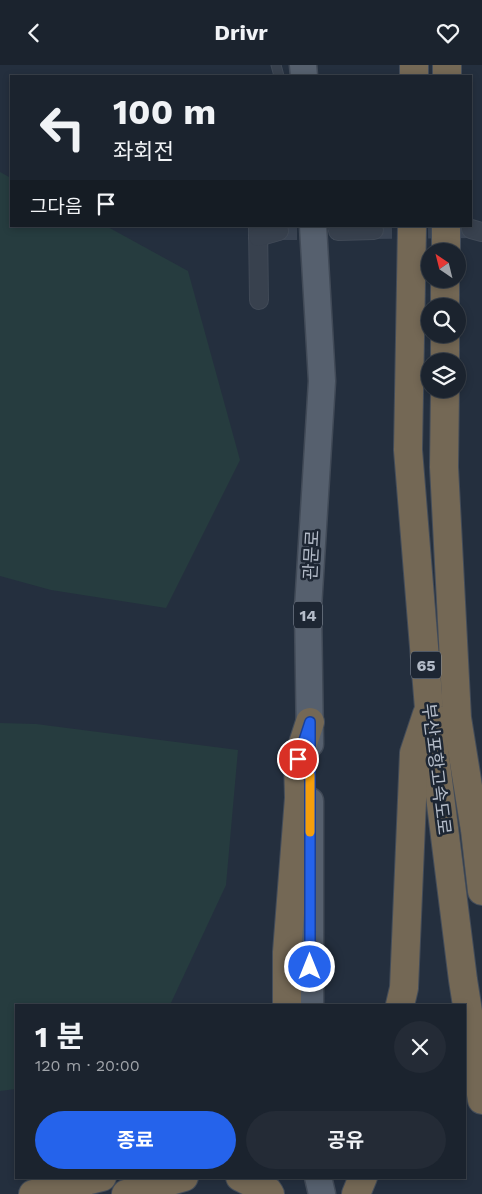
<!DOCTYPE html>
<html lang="ko">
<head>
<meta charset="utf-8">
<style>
  :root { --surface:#1b232e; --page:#242b36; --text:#f1f3f6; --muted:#a0a4aa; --line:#39404a; --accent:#2563eb }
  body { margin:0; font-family:"Work Sans","Noto Sans KR",sans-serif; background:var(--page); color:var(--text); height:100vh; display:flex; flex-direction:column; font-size:19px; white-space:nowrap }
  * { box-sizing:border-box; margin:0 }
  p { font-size:16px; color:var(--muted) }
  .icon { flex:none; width:28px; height:28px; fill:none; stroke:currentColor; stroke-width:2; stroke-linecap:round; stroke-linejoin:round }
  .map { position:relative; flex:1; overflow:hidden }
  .panel { position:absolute; left:15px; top:939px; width:451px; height:175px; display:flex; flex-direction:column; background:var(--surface); border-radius:0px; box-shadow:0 2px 8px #0003,0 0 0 1px var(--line) }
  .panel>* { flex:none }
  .banner { position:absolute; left:10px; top:10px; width:462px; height:152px; border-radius:0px; box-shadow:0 2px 8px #0003,0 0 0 1px var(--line); background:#1b232e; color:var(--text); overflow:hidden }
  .needle { width:32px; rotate:325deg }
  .tools { position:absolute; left:421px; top:178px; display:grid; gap:10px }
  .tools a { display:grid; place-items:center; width:45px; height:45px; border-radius:50%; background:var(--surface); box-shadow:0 2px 8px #0003,0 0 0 1px var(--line); font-size:25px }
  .pin { position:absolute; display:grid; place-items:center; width:42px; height:42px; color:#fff; margin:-21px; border:2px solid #fff; border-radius:50%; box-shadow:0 1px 5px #0007 }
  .me { position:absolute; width:55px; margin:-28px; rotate:0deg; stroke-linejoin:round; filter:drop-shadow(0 0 4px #0008) }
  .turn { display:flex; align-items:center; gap:18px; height:105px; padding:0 20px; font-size:22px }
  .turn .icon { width:65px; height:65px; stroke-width:2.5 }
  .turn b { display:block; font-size:35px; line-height:42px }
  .then { display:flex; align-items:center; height:48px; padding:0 20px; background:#0003; gap:10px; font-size:19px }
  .round { display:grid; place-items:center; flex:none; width:52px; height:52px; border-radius:26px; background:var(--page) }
  .headline { display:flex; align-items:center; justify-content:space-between; height:85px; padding:0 20px }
  h1 { font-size:30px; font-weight:700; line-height:38px }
  .cta { display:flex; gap:10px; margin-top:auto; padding:10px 20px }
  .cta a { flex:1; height:58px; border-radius:30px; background:var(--accent); color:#fff; font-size:20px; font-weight:700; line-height:58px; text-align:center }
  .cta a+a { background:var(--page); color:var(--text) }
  header { display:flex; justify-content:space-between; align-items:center; height:65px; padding:0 20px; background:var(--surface); font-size:22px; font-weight:700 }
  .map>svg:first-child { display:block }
</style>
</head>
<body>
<header><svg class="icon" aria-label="back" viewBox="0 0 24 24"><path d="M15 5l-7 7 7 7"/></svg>Drivr<svg class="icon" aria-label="heart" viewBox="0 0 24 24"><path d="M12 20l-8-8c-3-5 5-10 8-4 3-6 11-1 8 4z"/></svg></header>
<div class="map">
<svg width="482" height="1129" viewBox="0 0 482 1129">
  <rect width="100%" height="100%" fill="#242f3e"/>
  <g fill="#263c3f">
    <polygon points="0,107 11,113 11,161 106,161 188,206 240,395 166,543 51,525 0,511"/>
    <polygon points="0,658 36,659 238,685 226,820 170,940 16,940 16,1024 0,1026"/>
  </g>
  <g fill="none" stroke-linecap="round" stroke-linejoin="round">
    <g stroke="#3a4453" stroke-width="18" stroke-dasharray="18 9" stroke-linecap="butt">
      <polyline points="374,165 471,164"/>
      <polyline points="279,166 338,166"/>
    </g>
    <defs>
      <polyline id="lane" points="276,0 279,11"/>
      <g id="street">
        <polyline points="258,161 259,235"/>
        <polyline points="471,164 482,167"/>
        <polyline points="338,166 374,165"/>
        <polyline points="258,172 279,166"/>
      </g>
      <g id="primary">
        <polyline points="303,0 304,11"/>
        <polyline points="310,679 308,543 322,316 313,161"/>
        <polyline points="310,736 310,940"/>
        <polyline points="318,1112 322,1129"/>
      </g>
      <g id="highway">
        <polyline points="414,11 414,0"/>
        <polyline points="447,11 447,0"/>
        <polyline points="412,161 408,385 429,643 463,915 482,1035"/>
        <polyline points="446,186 446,161"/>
        <polyline points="445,241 445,214"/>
        <polyline points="445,296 445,269"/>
        <polyline points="445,324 444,402 457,653 475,765 482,826"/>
        <polyline points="287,940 287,887 299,733 298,694 310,657"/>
        <polyline points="400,940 404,923 414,688 427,649"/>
        <polyline points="240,1112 268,1126 270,1129"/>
        <polyline points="33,1129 102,1112"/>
        <polyline points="126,1129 184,1112"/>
        <polyline points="356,1129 363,1112"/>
      </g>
    </defs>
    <use href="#lane" stroke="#414a57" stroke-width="11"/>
    <use href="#street" stroke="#414a57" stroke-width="20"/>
    <use href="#primary" stroke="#414a57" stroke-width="29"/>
    <use href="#highway" stroke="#434c59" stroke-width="30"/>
    <use href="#lane" stroke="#38414e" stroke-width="9"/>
    <use href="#street" stroke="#38414e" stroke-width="18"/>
    <use href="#primary" stroke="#56606e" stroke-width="26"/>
    <use href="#highway" stroke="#746855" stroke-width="28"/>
  </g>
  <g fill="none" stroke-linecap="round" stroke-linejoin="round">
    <defs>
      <polyline id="route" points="298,694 310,657 310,902"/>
    </defs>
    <use href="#route" stroke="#184099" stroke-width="12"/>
    <use href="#route" stroke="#2563eb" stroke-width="9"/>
    <polyline stroke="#f59e0b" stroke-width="9" points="310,710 310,767"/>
  </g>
  <g text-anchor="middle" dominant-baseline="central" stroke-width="5" stroke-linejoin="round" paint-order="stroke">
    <g fill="#1d2633" stroke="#878f9c" stroke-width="1">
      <rect x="294" y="536.5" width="28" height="27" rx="4"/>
      <rect x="411" y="586.5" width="30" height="27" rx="4"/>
    </g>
    <g font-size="16" font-weight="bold" fill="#b4bcc9">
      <text x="308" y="550">14</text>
      <text x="426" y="600">65</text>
    </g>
    <g font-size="18" fill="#b4bcc9" stroke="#1d2633">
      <text transform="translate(311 490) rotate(-87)">관문로</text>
      <text transform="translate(437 704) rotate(83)">부산포항고속도로</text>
    </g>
  </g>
</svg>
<div class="tools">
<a><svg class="needle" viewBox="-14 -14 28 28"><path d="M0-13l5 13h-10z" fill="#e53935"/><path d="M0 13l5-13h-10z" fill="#a0a4aa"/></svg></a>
<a><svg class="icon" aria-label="search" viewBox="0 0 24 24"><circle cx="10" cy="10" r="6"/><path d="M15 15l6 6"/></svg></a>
<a><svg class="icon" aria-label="layers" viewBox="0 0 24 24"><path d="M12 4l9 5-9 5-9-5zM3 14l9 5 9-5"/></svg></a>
</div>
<div class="pin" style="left:298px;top:694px;background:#d93025"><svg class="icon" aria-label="arrive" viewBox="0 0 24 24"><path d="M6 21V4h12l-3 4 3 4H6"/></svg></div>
<svg class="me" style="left:310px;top:902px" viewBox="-20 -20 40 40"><circle r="17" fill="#2563eb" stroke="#fff" stroke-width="3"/><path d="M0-11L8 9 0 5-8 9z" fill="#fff"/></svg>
<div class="banner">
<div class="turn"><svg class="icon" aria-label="left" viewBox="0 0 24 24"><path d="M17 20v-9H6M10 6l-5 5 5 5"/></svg><div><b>100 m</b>좌회전</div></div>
<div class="then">그다음<svg class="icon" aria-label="arrive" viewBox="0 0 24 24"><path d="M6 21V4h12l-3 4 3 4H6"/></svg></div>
</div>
<section class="panel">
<div class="headline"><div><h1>1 분</h1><p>120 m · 20:00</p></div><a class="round"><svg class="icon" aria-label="close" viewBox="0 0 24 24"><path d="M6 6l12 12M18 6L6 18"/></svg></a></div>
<div class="cta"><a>종료</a><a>공유</a></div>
</section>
</div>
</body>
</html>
